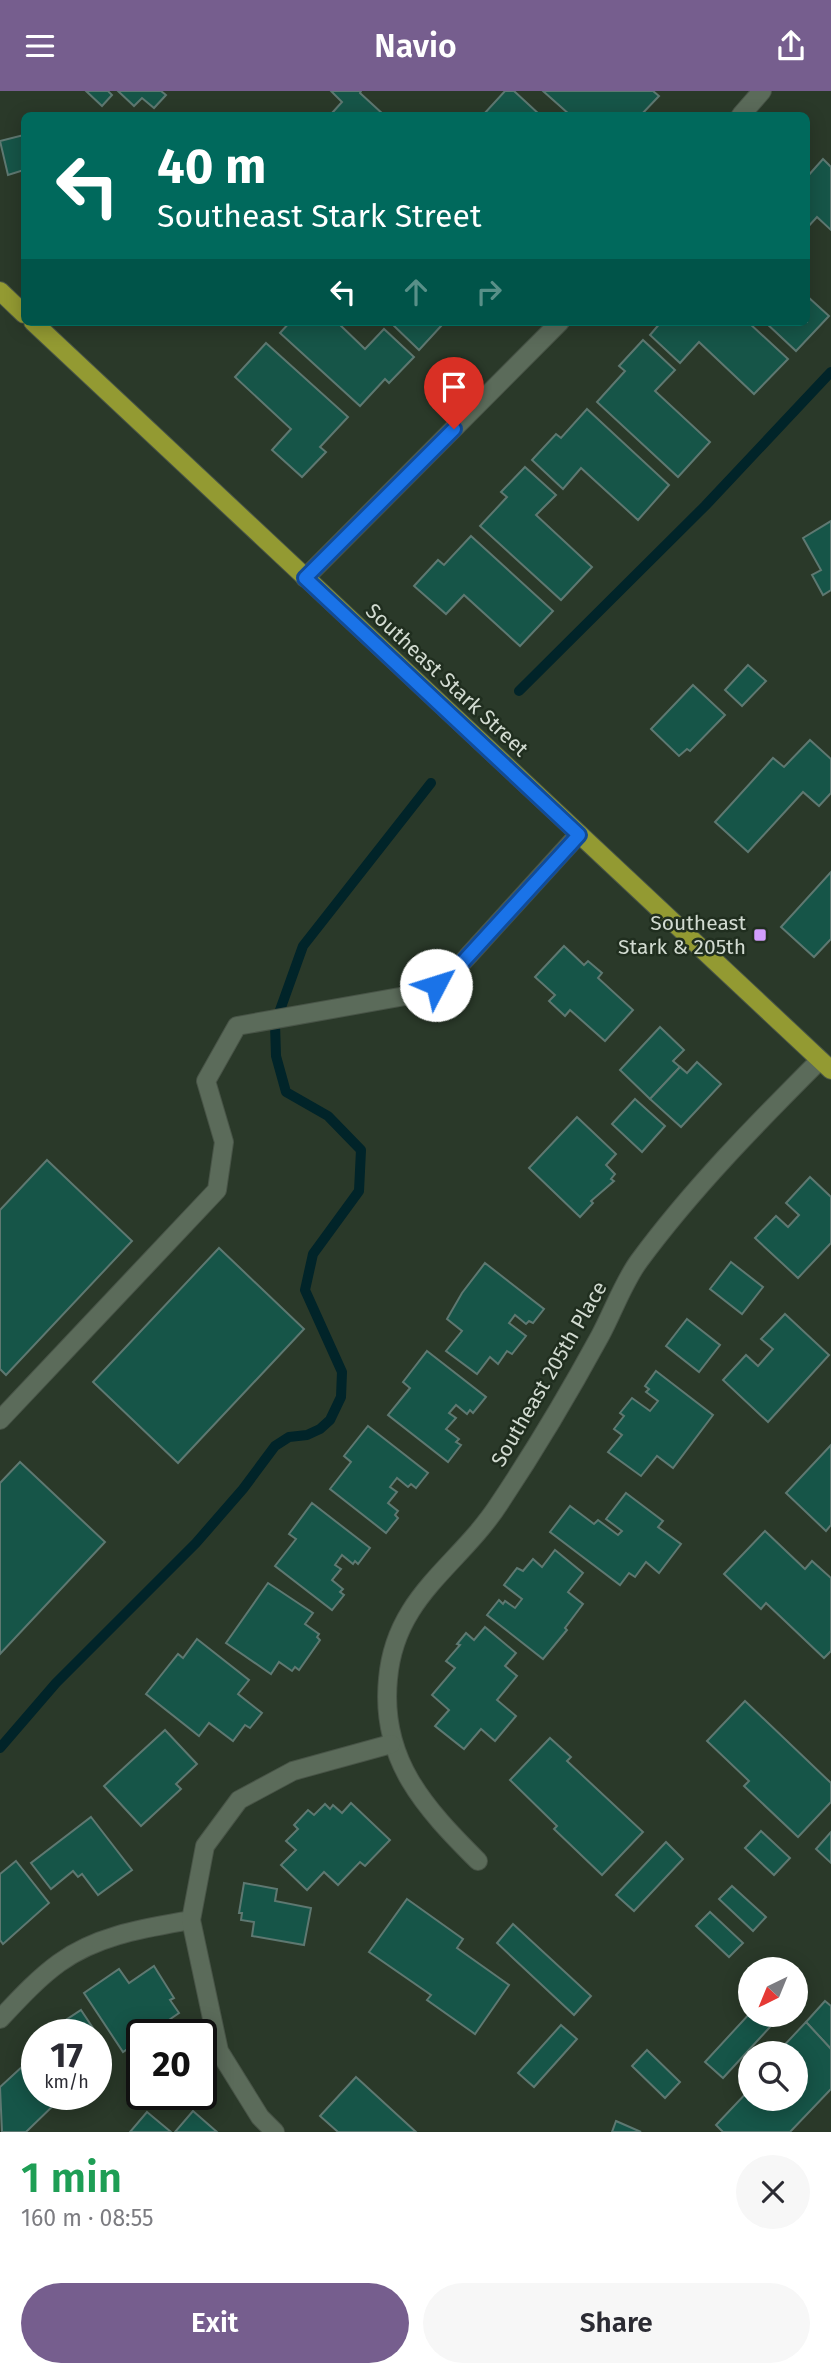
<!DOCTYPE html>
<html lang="en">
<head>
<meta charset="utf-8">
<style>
  :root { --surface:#fff; --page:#f7f7f7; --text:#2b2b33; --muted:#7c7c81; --accent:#765e8e }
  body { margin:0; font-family:"Fira Sans",sans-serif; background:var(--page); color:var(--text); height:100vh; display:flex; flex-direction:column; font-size:26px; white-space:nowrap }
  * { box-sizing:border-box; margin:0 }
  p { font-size:23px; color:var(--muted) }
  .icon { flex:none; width:38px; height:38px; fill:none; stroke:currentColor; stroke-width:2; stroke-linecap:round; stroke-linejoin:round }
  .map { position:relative; height:2041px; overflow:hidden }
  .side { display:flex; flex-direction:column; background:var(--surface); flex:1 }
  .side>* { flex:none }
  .hud { position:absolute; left:21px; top:21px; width:789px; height:214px; border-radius:10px; box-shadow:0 4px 18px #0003; background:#00695c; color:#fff; overflow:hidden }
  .needle { width:46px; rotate:223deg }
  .controls { position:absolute; left:738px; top:1866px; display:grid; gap:14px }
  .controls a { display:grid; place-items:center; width:70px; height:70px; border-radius:50%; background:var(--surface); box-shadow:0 4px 18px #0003; font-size:35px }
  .speed { position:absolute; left:21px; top:1928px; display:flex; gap:14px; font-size:35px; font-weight:700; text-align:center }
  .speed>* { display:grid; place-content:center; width:91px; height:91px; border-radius:50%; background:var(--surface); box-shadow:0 4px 18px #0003; line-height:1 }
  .speed small { font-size:18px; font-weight:400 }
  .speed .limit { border:4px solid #111; border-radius:10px; background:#fff; color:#111 }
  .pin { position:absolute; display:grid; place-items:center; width:60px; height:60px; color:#fff; margin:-72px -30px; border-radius:50% 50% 50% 0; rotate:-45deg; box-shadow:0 0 7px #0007 }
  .pin .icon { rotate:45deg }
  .me { position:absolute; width:77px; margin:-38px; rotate:50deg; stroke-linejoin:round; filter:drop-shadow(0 0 5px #0008) }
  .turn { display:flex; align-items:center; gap:24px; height:147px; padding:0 21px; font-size:32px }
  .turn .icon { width:91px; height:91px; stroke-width:2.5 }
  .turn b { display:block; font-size:49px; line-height:60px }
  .lanes { display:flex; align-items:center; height:66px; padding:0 21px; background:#0003; justify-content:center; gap:35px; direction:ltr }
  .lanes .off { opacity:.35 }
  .round { display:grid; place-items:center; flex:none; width:74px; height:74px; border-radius:37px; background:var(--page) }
  .summary { display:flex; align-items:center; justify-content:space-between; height:119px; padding:0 21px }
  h1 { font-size:42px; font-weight:600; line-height:52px; color:#1e9e55 }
  .button { display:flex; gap:14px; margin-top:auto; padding:14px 21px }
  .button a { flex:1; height:80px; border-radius:42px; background:var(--accent); color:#fff; font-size:28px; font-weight:600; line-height:80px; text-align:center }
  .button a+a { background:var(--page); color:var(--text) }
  header { display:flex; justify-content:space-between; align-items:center; height:91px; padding:0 21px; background:var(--accent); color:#fff; font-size:32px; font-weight:600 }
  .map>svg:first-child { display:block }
</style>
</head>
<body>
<header><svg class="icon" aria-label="menu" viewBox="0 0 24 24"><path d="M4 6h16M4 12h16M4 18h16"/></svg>Navio<svg class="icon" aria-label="share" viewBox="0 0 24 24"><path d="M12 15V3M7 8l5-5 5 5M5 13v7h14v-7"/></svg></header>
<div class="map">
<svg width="831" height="2041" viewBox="0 0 831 2041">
  <rect width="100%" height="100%" fill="#2a3929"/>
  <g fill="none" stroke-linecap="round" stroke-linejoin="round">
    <g stroke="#012429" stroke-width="10">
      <polyline points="519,600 705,415 831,281"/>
      <polyline points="0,1657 56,1592 196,1452 243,1398 275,1355 289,1346 307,1344 320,1338 330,1329 341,1306 342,1281 305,1199 313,1163 359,1100 361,1059 328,1025 286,1001 276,965 275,933 303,855 431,692"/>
    </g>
  </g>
  <g fill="#165548" stroke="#5e7871" stroke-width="2">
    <polygon points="86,0 108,0 112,4 102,15"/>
    <polygon points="118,0 161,0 166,4 154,17 142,7 134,15"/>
    <polygon points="331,0 361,0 360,2 384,24 334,24 332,22 342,11"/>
    <polygon points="505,0 514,0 540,24 483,24"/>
    <polygon points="543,0 653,0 659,5 641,24 570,24"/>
    <polygon points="24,34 24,79 8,84 0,50 24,44"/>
    <polygon points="823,68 831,76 831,139 817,126 807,137 807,86"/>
    <polygon points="807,205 829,225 796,260 765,231 807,231"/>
    <polygon points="290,231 337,231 365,258 384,238 414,266 389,292 385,288 360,315 280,242"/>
    <polygon points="390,231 439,231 442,234 419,259"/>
    <polygon points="661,231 748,231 788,268 754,303 699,251 680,272 650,244"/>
    <polygon points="643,249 675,279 655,300 710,351 678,386 597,311 625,280 619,275"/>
    <polygon points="266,252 348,326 320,356 326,361 302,386 272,359 291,338 235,286"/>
    <polygon points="587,318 669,394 638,429 581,377 563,398 532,369 556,343 561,347"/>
    <polygon points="525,376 556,404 536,424 592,476 561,509 480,435 507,406 501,401"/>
    <polygon points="831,430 831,499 823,504 812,484 821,479 803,447"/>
    <polygon points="471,445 553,520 520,555 464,504 446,523 414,495 438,469 444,474"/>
    <polygon points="748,574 766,590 742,615 725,599"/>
    <polygon points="693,594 725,624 690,660 687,658 679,665 651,638"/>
    <polygon points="810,649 831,668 831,702 819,715 803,701 748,761 715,731 773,667 784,676"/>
    <polygon points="831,781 831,848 814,866 781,836"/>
    <polygon points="564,855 584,874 588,870 602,882 598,887 633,919 605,950 570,919 565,925 549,910 555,904 535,886"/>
    <polygon points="660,936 684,959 673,970 680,976 650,1008 620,979"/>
    <polygon points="697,971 721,993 681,1036 650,1008 680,976 687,982"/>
    <polygon points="635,1008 665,1035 642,1061 612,1033"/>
    <polygon points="577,1026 616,1063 606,1074 615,1083 611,1088 614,1090 591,1110 593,1112 580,1126 529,1077"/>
    <polygon points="47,1069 132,1150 6,1284 0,1278 0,1119"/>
    <polygon points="810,1086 831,1106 831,1152 798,1187 755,1147 776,1125 788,1136 799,1124 786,1112"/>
    <polygon points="219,1157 304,1238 178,1372 93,1291"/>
    <polygon points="731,1171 763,1196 742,1223 710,1198"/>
    <polygon points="485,1172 544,1218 533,1232 529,1230 526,1233 515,1224 509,1232 526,1245 512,1263 507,1260 498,1273 490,1266 477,1283 446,1260 462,1240 447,1228 462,1202"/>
    <polygon points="785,1223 829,1264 768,1331 723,1289 746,1264 758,1275 773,1258 761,1248"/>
    <polygon points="687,1228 720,1254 699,1281 666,1255"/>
    <polygon points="427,1260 486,1306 473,1322 470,1319 467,1323 456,1314 449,1322 456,1327 446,1338 459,1348 456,1351 461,1354 448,1371 388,1324 410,1297 403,1291"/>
    <polygon points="656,1280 713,1324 673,1377 657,1365 641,1385 608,1361 622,1344 614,1338 624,1325 620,1322 632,1307 650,1320 658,1310 646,1301 649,1298 645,1295"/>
    <polygon points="368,1335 428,1382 416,1397 411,1393 408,1396 397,1387 390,1396 397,1401 388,1412 398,1420 395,1424 398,1427 386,1442 330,1398 351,1371 344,1365"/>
    <polygon points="831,1354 831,1434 826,1440 786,1402"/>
    <polygon points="20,1371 105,1451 0,1563 0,1392"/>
    <polygon points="626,1402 663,1430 658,1436 681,1453 659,1482 646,1471 635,1486 629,1482 620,1494 550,1441 570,1415 594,1433 598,1429 618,1444 622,1440 606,1428"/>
    <polygon points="312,1412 370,1457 358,1473 355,1470 353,1473 342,1464 335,1474 341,1478 332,1489 343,1498 340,1501 344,1504 332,1519 275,1475 296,1448 289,1443"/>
    <polygon points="765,1440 805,1478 812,1470 831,1487 831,1560 824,1567 766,1512 761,1518 724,1483"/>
    <polygon points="555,1459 583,1482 568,1501 583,1513 565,1537 567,1539 543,1568 487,1524 499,1509 503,1513 505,1510 515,1517 522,1508 504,1494 517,1477 523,1480 533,1468 542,1476"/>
    <polygon points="268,1492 313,1522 305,1533 319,1543 317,1546 320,1549 299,1579 295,1576 292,1580 279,1571 271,1583 226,1552"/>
    <polygon points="485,1536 516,1562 505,1575 517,1585 497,1609 516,1625 495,1650 481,1638 464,1658 435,1635 449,1619 432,1604 455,1577 446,1570 460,1554 457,1553 466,1542 474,1549"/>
    <polygon points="197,1548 249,1589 238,1603 262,1622 250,1637 245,1634 233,1650 209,1632 199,1645 146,1603 178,1563 183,1567"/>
    <polygon points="745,1610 831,1692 831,1711 798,1746 744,1695 749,1690 707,1650"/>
    <polygon points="165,1639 197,1673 176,1693 181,1698 141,1735 104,1695"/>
    <polygon points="550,1647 571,1666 567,1670 643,1741 602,1784 554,1738 557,1735 510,1689"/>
    <polygon points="351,1712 390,1749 365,1775 360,1771 338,1794 324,1781 307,1799 281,1774 296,1759 286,1750 298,1738 294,1734 308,1719 314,1724 325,1713 330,1718 333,1714 342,1722"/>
    <polygon points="91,1726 132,1779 98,1804 82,1783 78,1786 73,1780 51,1798 31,1772"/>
    <polygon points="761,1740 790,1767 774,1784 745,1757"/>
    <polygon points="831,1741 831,1772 816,1758"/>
    <polygon points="666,1751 683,1768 634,1820 616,1804"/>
    <polygon points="16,1770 49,1812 3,1853 0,1849 0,1783"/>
    <polygon points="244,1792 277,1798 275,1810 311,1817 304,1854 252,1845 254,1831 241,1829 242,1822 239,1822"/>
    <polygon points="732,1795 766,1826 753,1840 719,1808"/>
    <polygon points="407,1808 463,1848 457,1857 509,1894 475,1943 427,1909 431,1904 369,1861"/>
    <polygon points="710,1821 743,1852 729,1866 696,1835"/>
    <polygon points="513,1833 591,1905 574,1924 497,1852"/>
    <polygon points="154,1875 174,1907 170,1909 179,1922 147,1944 142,1944 142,1948 123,1961 84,1902 119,1878 129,1892"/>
    <polygon points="825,1910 831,1915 831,1958 806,1931"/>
    <polygon points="81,1919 107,1958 96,1965 96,1944 43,1944"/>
    <polygon points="751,1921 782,1923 723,1987 705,1971"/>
    <polygon points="806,1931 831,1958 831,1998 790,2041 723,2041 716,2034 751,1997 751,2007 796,2007 796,1962 777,1962"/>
    <polygon points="561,1934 577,1948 534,1996 518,1982"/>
    <polygon points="647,1959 680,1991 665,2007 632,1975"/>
    <polygon points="24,1974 37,1988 37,2004 52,2004 58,2010 26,2041 2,2041 0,1996"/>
    <polygon points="356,1986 416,2041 338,2041 320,2025"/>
    <polygon points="193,2020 217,2041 175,2041"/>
    <polygon points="147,2021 171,2041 130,2041"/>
    <polygon points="616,2030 641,2041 612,2041"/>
  </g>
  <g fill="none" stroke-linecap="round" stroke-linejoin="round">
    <defs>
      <g id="minor">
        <polyline points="741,24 762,0"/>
        <polyline points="305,487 560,231"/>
        <polyline points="0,1329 217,1099 224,1051 206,990 237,935 422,902 450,885 579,743"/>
        <path d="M 478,1770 C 425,1717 380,1669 388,1588 C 395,1505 458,1476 499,1413 C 535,1359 569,1302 600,1245 C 613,1221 623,1192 639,1170 C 692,1098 757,1032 820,969"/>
        <path d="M 0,1928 C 18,1909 37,1888 59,1872 C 97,1844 146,1837 191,1829"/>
        <polyline points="275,2041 260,2026 219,1960 191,1829 205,1755 239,1709 293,1680 391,1653"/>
      </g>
      <g id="major">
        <polyline points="0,200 24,223"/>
        <polyline points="33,231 831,979"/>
      </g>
    </defs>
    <use href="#minor" stroke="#485447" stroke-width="20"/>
    <use href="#major" stroke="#485447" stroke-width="20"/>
    <use href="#minor" stroke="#5b6b5a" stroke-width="18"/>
    <use href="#major" stroke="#939a32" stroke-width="18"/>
  </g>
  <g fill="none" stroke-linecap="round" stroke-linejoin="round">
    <defs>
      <polyline id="route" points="436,894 450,885 579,744 305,487 454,338"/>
    </defs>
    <use href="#route" stroke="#114b97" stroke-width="18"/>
    <use href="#route" stroke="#1a73e8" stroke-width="12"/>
  </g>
  <rect fill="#d29dfd" stroke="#202e1f" stroke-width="2.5" x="753" y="837" width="14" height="14" rx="3.5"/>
  <g text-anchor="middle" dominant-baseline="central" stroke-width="5" stroke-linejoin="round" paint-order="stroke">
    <g font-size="21" fill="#d2dbd1" stroke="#202e1f">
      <text transform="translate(447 589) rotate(43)">Southeast Stark Street</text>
      <text transform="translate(549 1283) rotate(-60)">Southeast 205th Place</text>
    </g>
    <g font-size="21" fill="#d2dbd1" stroke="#202e1f" text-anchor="end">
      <text x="746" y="832">Southeast<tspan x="746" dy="24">Stark &amp; 205th</tspan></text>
    </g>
  </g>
</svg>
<div class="controls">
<a><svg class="needle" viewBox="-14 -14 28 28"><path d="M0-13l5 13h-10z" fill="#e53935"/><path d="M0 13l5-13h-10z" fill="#7c7c81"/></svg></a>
<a><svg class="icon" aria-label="search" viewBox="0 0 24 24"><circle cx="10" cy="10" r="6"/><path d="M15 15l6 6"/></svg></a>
</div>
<div class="speed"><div>17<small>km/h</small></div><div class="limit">20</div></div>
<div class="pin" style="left:454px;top:338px;background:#d93025"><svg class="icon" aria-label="arrive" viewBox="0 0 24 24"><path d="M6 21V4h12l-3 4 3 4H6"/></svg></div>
<svg class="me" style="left:436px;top:894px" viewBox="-20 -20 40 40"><circle r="19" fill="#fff"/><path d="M0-13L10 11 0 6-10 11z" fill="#1a73e8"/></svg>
<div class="hud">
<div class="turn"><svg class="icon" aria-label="left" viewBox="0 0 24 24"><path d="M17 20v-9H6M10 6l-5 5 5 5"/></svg><div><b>40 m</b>Southeast Stark Street</div></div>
<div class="lanes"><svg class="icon" aria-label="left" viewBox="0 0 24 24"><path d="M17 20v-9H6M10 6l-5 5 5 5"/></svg><svg class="icon off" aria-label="ahead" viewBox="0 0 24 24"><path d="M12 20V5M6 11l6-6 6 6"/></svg><svg class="icon off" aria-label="right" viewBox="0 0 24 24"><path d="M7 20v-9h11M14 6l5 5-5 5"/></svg></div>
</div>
</div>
<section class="side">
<div class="summary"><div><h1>1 min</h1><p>160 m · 08:55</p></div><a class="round"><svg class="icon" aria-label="close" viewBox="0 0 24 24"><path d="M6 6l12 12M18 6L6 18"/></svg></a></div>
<div class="button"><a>Exit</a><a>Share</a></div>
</section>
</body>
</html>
